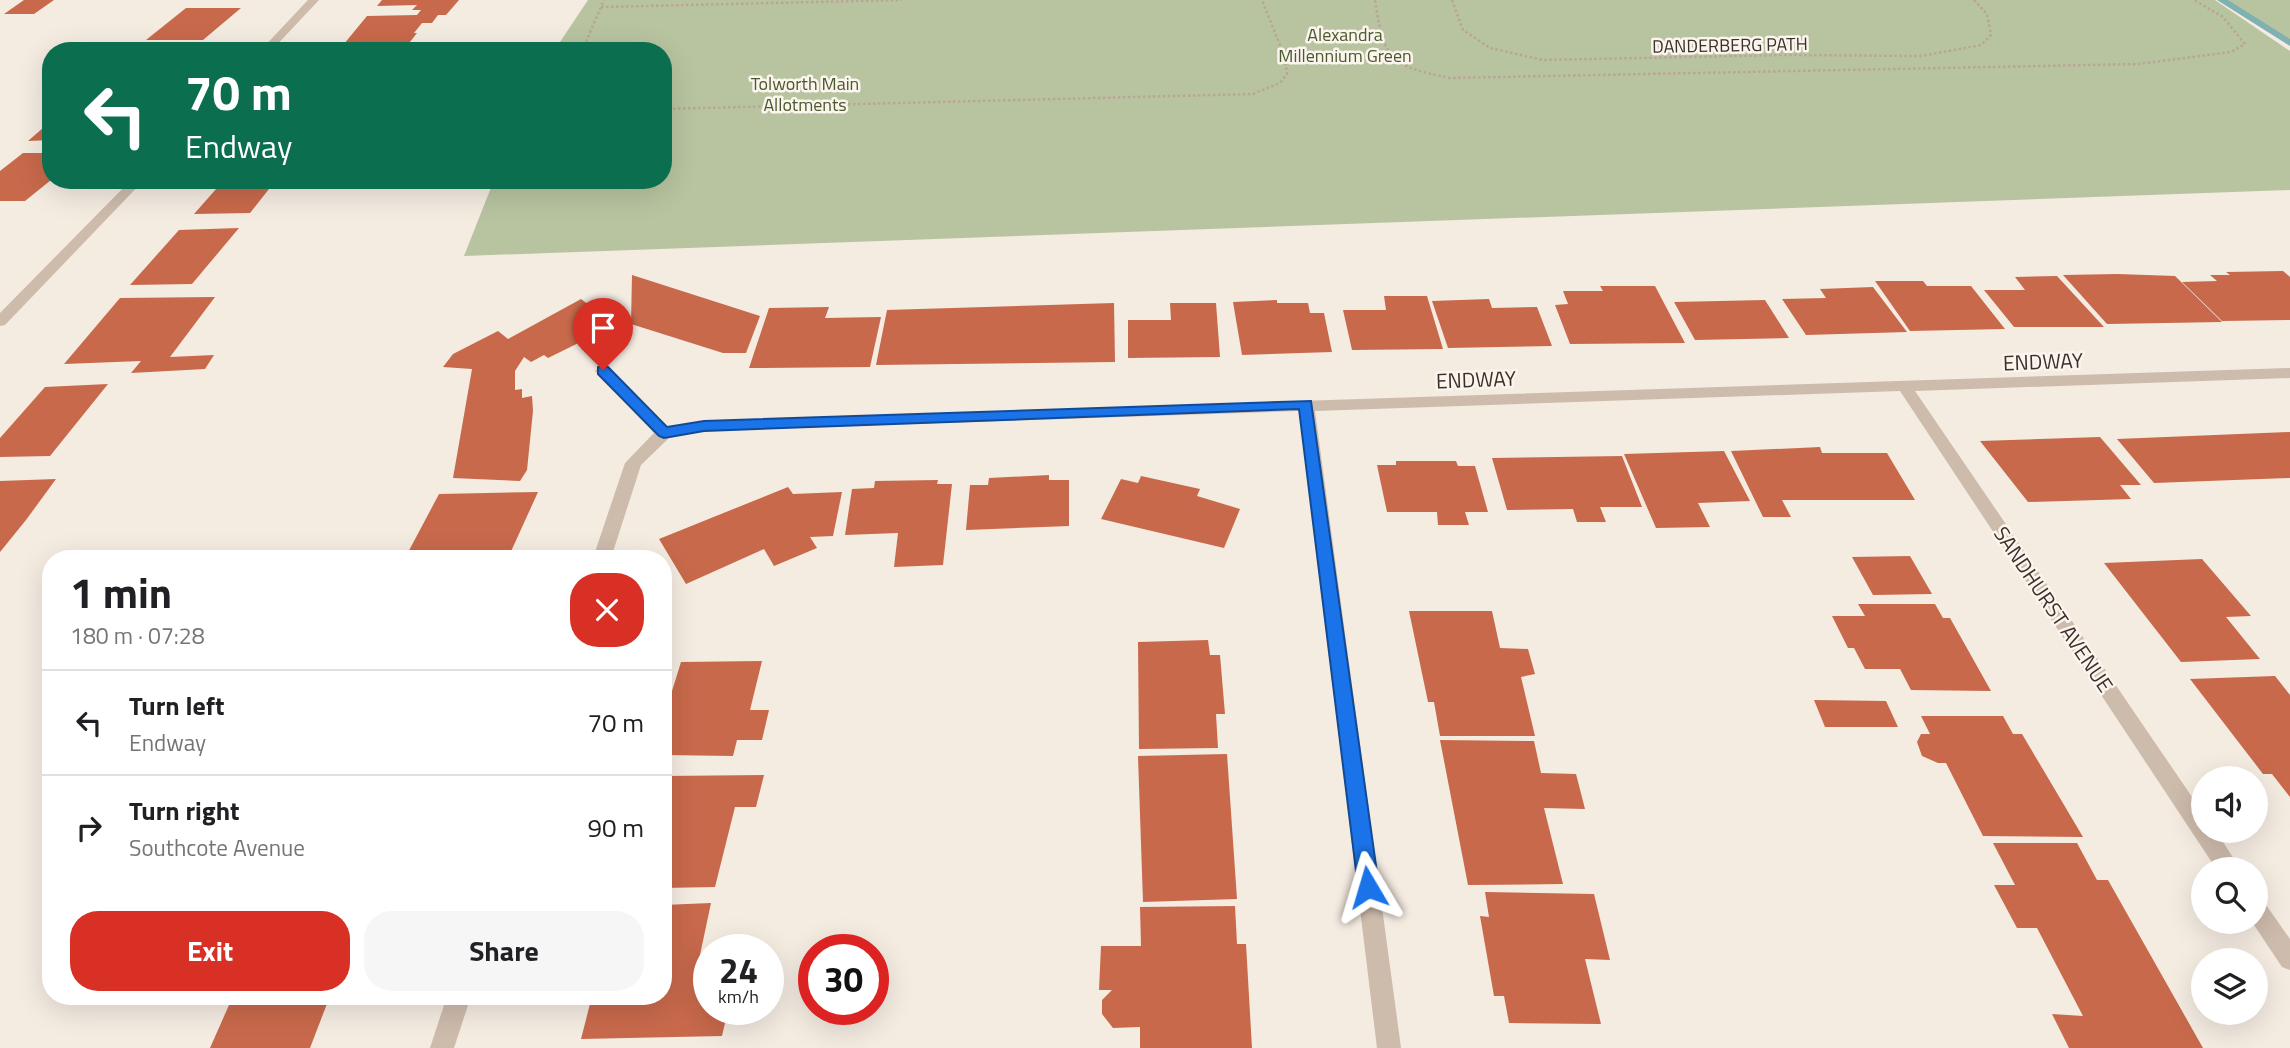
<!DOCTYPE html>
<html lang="en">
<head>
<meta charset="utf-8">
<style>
  :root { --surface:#fff; --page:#f6f6f6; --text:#202124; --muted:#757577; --line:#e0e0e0; --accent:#d93025 }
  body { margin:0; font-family:"Titillium Web",sans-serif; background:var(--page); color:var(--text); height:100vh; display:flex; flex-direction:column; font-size:26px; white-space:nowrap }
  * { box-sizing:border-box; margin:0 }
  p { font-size:23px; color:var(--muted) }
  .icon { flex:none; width:38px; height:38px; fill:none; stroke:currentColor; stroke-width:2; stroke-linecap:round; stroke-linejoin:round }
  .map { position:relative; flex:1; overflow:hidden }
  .details { position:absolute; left:42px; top:550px; width:630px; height:455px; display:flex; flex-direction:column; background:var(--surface); border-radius:28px; box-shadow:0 7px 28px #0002 }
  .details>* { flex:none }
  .banner { position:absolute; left:42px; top:42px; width:630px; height:147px; border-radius:28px; box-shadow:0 7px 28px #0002; background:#0b6e4f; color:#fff; overflow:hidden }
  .tools { position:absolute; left:2191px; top:766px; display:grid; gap:14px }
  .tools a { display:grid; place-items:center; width:77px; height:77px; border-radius:50%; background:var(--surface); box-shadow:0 7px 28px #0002; font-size:35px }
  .speed { position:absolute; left:693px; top:934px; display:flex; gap:14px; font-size:35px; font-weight:700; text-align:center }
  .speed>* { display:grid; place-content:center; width:91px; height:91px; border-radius:50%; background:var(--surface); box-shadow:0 7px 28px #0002; line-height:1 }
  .speed small { font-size:18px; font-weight:400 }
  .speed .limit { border:10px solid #d22; background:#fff; color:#111 }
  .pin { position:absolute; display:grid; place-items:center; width:60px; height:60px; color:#fff; margin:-72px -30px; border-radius:50% 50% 50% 0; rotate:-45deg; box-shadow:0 0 7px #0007 }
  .pin .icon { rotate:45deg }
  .me { position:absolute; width:77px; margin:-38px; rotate:353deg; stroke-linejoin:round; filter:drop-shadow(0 0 5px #0008) }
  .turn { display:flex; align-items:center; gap:24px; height:147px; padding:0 28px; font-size:32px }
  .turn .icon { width:91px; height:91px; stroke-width:2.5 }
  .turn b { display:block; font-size:49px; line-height:60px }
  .round { display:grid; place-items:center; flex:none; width:74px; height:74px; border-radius:28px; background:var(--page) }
  .head { display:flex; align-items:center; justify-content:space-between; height:119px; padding:0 28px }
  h1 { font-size:42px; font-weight:700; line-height:52px }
  .button { display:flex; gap:14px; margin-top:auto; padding:14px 28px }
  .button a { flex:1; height:80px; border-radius:28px; background:var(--accent); color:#fff; font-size:28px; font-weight:700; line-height:80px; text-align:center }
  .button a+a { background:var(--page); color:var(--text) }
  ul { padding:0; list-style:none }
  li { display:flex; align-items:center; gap:21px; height:105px; padding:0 28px; border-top:2px solid var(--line) }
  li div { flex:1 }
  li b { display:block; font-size:26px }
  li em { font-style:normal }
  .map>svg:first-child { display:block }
</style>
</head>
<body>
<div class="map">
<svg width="2290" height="1048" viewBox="0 0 2290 1048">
  <rect width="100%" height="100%" fill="#f4ebe1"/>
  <g fill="#b8c4a0">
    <polygon points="588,0 2215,0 2290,51 2290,190 464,256 494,180 663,180 663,51 554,51"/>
    <polygon points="2227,0 2290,0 2290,42"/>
  </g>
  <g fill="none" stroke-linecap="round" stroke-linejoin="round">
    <polygon fill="#7fb0b2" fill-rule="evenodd" points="2217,0 2228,0 2290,39 2290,46"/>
  </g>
  <g fill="#c8694b">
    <polygon points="24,0 54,0 34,14 4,14"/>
    <polygon points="382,0 459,0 446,15 438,15 432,23 422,23 414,33 417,33 406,47 422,46 419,51 339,50 367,16 417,15 421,10 412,10 417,5 377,6"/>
    <polygon points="186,8 241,8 203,40 146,40"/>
    <polygon points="51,121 51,140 28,141"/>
    <polygon points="23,153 51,153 51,180 25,201 0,201 0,171"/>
    <polygon points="224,180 297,180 294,183 285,184 282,188 269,189 250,213 194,214"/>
    <polygon points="239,228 192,284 130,285 179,230"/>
    <polygon points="2283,271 2290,277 2290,320 2222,321 2182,282 2217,281 2210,275 2230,275 2226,272"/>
    <polygon points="2118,274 2175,276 2222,322 2107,324 2063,275"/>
    <polygon points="632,275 760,316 746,353 723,353 631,324"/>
    <polygon points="2057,276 2104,327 2014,327 1984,290 2025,290 2015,277"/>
    <polygon points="1875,281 1923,281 1927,286 1971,286 2005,329 1910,331"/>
    <polygon points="1600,286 1655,286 1685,343 1570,344 1555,305 1568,304 1563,291 1603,291"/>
    <polygon points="1873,287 1907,332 1806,335 1782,299 1826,298 1820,289"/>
    <polygon points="1384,296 1427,296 1443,349 1352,350 1343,310 1386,310"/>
    <polygon points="215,297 170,357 214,355 205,369 131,373 141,361 64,364 120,298"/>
    <polygon points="581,299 615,325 548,358 544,355 531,362 524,357 515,371 515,390 522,389 522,398 532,396 533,411 527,470 520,481 453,478 472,369 443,367 453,354 498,331 508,339"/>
    <polygon points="1489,299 1492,308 1537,307 1552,346 1448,348 1432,301"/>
    <polygon points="1277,300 1277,303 1308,303 1310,313 1324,313 1332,352 1242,355 1233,302"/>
    <polygon points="1765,300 1789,338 1695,340 1674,302"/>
    <polygon points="1114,303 1115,362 876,365 887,310"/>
    <polygon points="1170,303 1216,303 1220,357 1128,358 1128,320 1171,320"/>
    <polygon points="829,307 825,318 881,317 870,367 749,368 769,308"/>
    <polygon points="108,384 50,456 0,457 0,438 45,387"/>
    <polygon points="2290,432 2290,478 2154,483 2117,439"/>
    <polygon points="2100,437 2141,485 2120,485 2131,499 2028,502 1980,441"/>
    <polygon points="1820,447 1822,453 1887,453 1915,500 1782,500 1791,517 1763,517 1731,451"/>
    <polygon points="1724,451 1750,501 1698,503 1710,527 1656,528 1624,454"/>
    <polygon points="1622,456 1642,507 1600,507 1606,522 1577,522 1573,509 1507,510 1492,458"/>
    <polygon points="1396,461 1456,461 1458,466 1475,466 1488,512 1465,512 1469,525 1438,525 1437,512 1387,512 1377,465 1396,465"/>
    <polygon points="1049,475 1049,480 1069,480 1069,526 966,530 970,485 988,485 989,478"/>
    <polygon points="1141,476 1200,489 1197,496 1240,509 1224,548 1101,519 1121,479 1138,483"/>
    <polygon points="56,479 26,520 0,552 0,481"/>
    <polygon points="938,480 937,484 952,484 943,565 894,567 898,533 845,535 852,489 874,488 875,481"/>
    <polygon points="788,487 793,494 842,492 833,536 810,537 817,548 774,566 764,549 686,584 659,539"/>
    <polygon points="538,492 508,558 405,558 439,494"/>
    <polygon points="1910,556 1932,594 1873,595 1852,557"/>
    <polygon points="2202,559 2251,616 2226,617 2260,659 2181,662 2104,563"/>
    <polygon points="1858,604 1935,604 1943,618 1950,618 1991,691 1911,690 1900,669 1865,669 1854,648 1848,648 1832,616 1865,616"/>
    <polygon points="1409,611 1492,611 1500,648 1528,649 1535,674 1521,677 1535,736 1440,736 1434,702 1428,702"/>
    <polygon points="1208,640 1210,655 1220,655 1225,714 1216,714 1218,748 1139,749 1138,642"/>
    <polygon points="762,661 750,710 769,710 762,740 737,740 733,756 663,755 663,720 681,662"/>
    <polygon points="2275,676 2290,695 2290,797 2272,774 2263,774 2190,679"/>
    <polygon points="1814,700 1886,701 1898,727 1825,727"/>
    <polygon points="1921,716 2003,716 2013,734 2022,734 2083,837 1983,836 1946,763 1938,763 1922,756 1917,742 1921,734 1930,734"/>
    <polygon points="1440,740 1534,741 1541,773 1576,774 1585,809 1544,808 1563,884 1468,885"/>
    <polygon points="1227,754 1237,899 1143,902 1138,756"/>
    <polygon points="764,775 756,807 735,807 715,887 663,888 663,776"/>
    <polygon points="1993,843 2077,843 2097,880 2108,880 2203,1048 2069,1048 2052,1014 2083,1016 2037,928 2017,928 1994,885 2015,885"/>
    <polygon points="1485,892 1594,894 1610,960 1585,959 1601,1024 1509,1023 1504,996 1494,996 1480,916 1489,917"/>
    <polygon points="711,903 697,969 709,969 709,1010 728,1010 722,1036 581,1039 592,996 663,996 663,905"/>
    <polygon points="1235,906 1237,944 1246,944 1252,1048 1140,1048 1140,1027 1113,1028 1102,1014 1102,1000 1112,990 1099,990 1101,946 1141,946 1140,907"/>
    <polygon points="233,996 330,996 310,1048 210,1048"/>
  </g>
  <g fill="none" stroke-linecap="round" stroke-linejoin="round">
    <g stroke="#b9a596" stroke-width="2.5" stroke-dasharray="2.5 2.5" stroke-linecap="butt">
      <path d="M 1375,0 C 1384,62 1392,66 1450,78 L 2138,64 L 2231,52 L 2245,44 L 2223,17 L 2194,0"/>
      <polyline points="1452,0 1463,30 1490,48 1543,60 1785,55 1921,56 1981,45 1991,35 1987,14 1974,0"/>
      <polyline points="601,7 902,0"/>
      <polyline points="582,51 604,0"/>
      <polyline points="663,109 1253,94 1280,83 1287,74 1285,58 1262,0"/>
    </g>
    <g fill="#cdbbac" fill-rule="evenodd">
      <polygon points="308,0 319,0 271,51 260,51"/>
      <polygon points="131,180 144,180 5,325 0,326 0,313"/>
      <polygon points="603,366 608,368 668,427 704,421 2290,368 2290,378 1915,391 2203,813 2203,831 2216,831 2241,870 2217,870 1900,391 1315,411 1401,1048 1377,1048 1299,411 704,431 669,438 641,465 611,558 593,558 625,463 654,433 598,374 595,371 598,368"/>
      <polygon points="2256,899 2264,902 2290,939 2290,970 2282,967 2252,922 2256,922"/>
      <polygon points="447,996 471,996 454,1048 430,1048"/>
    </g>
  </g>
  <polygon fill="#1a73e8" stroke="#114b97" stroke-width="2" points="603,366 608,367 667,427 704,421 1311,401 1379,887 1376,894 1368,896 1361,894 1358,887 1299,409 704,431 664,438 659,436 598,374 598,367"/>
  <g text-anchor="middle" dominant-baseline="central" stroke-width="5" stroke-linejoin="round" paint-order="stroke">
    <g font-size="18" fill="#4a5a2e" stroke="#fbf5ee">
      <text x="1345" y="34">Alexandra<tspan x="1345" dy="21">Millennium Green</tspan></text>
      <text x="805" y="83">Tolworth Main<tspan x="805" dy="21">Allotments</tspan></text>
    </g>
    <g font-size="18" fill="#3b302b" stroke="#fbf5ee">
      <text transform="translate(1730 45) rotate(-1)">DANDERBERG PATH</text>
    </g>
    <g font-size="21" fill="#3b302b" stroke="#fbf5ee">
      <text transform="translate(2043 361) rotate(-2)">ENDWAY</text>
      <text transform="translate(1476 379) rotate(-2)">ENDWAY</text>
      <text transform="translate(2054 609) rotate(56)">SANDHURST AVENUE</text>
    </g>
  </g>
</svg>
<div class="tools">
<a><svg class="icon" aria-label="sound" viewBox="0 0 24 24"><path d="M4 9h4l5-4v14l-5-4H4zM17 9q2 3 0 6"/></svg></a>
<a><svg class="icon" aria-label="search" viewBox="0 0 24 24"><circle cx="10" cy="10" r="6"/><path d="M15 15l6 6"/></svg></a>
<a><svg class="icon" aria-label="layers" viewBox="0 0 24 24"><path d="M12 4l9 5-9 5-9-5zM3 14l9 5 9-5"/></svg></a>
</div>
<div class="speed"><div>24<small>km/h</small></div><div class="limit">30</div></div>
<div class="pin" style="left:603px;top:370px;background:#d93025"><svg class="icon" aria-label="arrive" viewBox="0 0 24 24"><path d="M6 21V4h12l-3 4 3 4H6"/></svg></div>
<svg class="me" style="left:1368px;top:887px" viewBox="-20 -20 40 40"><path d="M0-17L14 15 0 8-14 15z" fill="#1a73e8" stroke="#fff" stroke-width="4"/></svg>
<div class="banner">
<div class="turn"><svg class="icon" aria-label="left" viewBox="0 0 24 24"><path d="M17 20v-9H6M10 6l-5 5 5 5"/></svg><div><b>70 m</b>Endway</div></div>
</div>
<section class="details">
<div class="head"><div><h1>1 min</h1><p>180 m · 07:28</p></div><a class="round" style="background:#d93025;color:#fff"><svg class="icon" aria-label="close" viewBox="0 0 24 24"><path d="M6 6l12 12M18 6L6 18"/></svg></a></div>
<ul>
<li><svg class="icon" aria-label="left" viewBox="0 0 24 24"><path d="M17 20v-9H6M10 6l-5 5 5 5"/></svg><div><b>Turn left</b><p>Endway</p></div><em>70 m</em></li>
<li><svg class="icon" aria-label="right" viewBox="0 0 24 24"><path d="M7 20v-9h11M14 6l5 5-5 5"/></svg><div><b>Turn right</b><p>Southcote Avenue</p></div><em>90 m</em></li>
</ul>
<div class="button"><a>Exit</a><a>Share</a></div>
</section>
</div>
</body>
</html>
